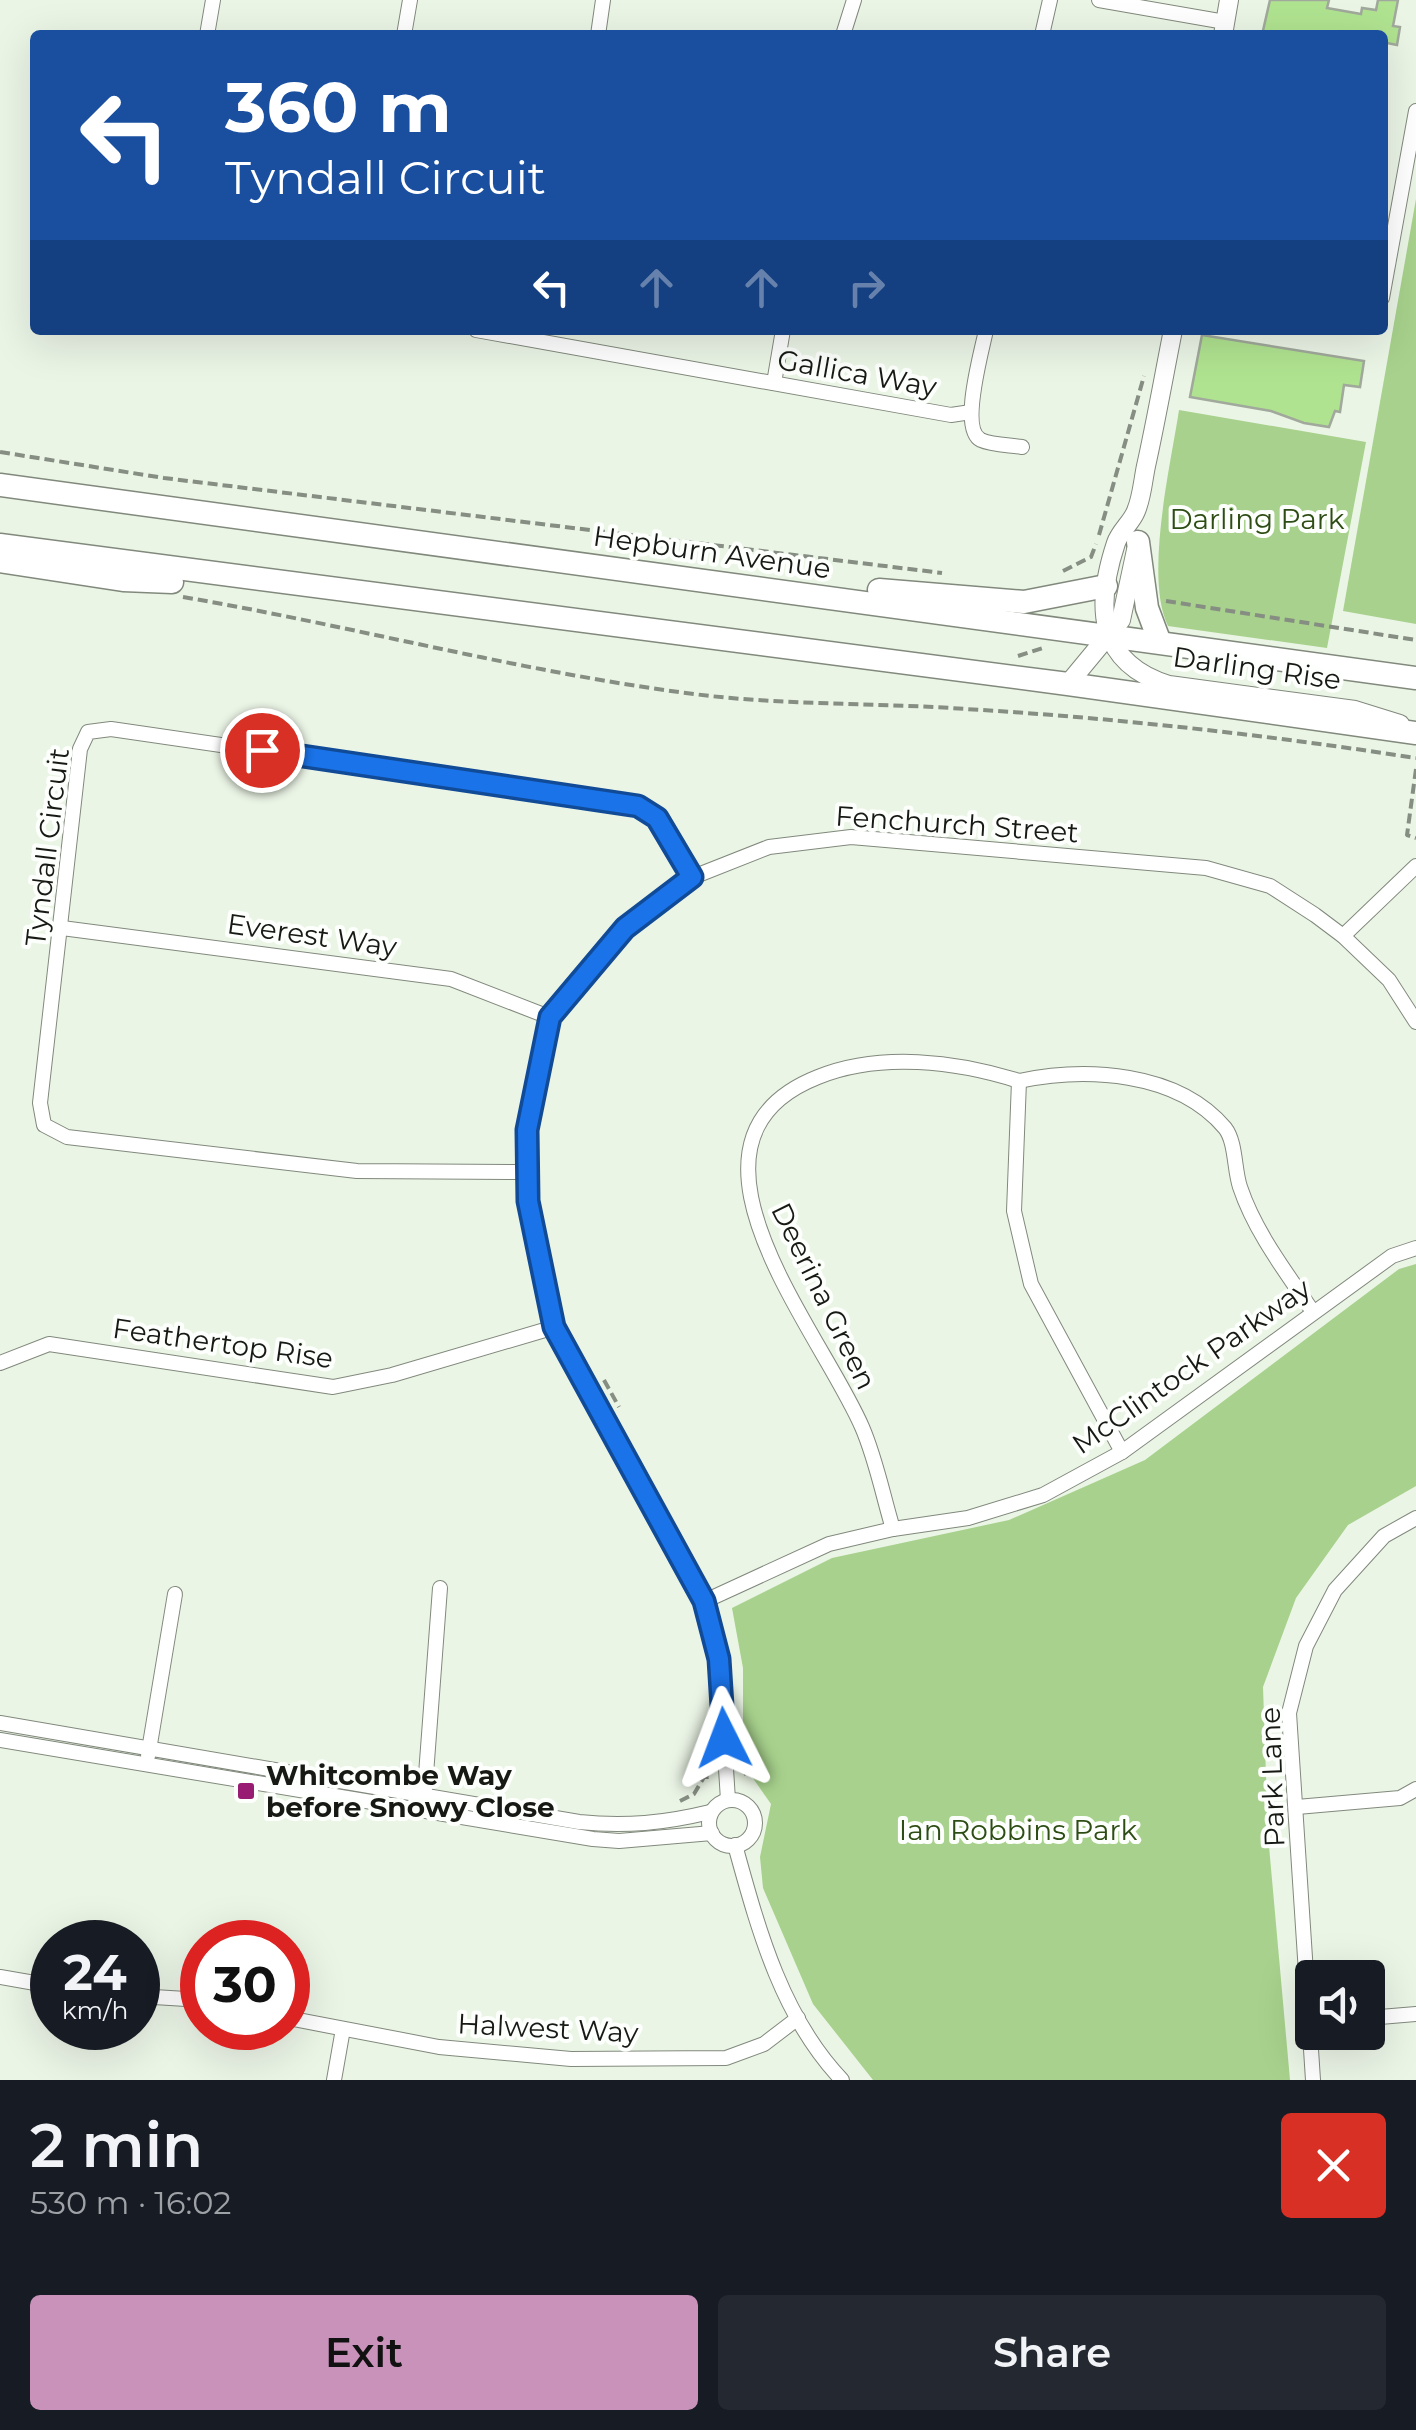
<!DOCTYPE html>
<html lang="en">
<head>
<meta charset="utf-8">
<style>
  :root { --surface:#171b24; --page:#242831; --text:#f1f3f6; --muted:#9ea1a6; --accent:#c992bb }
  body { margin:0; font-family:Montserrat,sans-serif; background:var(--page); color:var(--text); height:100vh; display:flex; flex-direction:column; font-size:38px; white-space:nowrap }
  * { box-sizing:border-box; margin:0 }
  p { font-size:32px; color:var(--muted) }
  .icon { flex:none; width:55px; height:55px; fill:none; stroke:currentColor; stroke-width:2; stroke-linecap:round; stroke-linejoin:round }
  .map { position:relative; height:2080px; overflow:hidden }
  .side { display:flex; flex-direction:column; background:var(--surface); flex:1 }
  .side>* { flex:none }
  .guide { position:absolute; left:30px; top:30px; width:1358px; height:305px; border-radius:10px; box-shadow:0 10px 40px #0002; background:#1a4fa0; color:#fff; overflow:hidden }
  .controls { position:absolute; left:1295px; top:1960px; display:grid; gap:20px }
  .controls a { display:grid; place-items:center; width:90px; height:90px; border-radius:10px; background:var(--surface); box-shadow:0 10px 40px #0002; font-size:50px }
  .speed { position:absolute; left:30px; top:1920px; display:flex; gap:20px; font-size:50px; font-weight:700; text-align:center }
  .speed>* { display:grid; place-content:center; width:130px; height:130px; border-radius:50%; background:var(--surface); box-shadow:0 10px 40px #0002; line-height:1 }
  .speed small { font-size:25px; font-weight:400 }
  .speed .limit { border:15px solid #d22; background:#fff; color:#111 }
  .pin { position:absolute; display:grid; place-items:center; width:85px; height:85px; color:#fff; margin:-42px; border:5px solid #fff; border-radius:50%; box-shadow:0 2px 10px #0007 }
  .me { position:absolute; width:110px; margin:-55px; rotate:357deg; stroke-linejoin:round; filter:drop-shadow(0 0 8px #0008) }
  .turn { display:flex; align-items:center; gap:35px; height:210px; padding:0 30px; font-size:45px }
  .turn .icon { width:130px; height:130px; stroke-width:2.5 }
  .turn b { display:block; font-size:70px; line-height:85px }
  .lanes { display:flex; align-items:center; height:95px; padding:0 30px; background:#0003; justify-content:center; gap:50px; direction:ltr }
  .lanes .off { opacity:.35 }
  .round { display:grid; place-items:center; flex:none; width:105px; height:105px; border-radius:10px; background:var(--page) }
  .summary { display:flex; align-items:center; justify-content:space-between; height:170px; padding:0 30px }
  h1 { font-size:60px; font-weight:600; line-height:75px }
  .cta { display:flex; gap:20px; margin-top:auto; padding:20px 30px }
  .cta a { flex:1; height:115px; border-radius:10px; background:var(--accent); color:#111; font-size:40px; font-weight:600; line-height:115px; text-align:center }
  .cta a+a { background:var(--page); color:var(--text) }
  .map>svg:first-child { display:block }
</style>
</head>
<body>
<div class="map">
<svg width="1416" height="2080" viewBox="0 0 1416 2080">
  <rect width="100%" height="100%" fill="#ebf5e6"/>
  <g fill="#a7d18c">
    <polygon points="1416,199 1416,624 1343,611"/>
    <path d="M 1179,410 L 1366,442 L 1327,648 L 1168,626 C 1144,577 1171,464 1179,410 Z"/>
    <polygon points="1416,1264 1416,1486 1348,1525 1296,1598 1263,1687 1268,1835 1290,2080 873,2080 813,2004 763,1888 760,1857 771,1804 743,1764 743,1668 732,1608 832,1558 1009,1520 1145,1460 1399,1269"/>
  </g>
  <g fill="#b0e390" stroke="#a0a99b" stroke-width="2.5">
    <polygon points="1270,0 1329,0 1327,8 1361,14 1362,8 1376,10 1378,0 1398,0 1393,26 1400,27 1397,45 1382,42 1382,35 1262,35"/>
    <polygon points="1202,335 1364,361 1360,387 1344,385 1340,412 1335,411 1329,427 1304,423 1271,411 1190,397"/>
  </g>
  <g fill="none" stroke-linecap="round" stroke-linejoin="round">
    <defs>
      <g id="minor">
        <polyline points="1099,0 1225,22"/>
        <polyline points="207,35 213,0"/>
        <polyline points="404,35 410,0"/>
        <polyline points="598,35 603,0"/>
        <polyline points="843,35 854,0"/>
        <polyline points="1042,35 1050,0"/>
        <polyline points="1382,298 1416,111"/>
        <polyline points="476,330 951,415 971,412"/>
        <path d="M 986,330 C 982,351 959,429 981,440 C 992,445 1010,445 1022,447"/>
        <polyline points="774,383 783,330"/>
        <polyline points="62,928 451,979 549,1017"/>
        <polyline points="1343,936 1416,866"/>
        <path d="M 1019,1081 C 1085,1067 1177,1071 1225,1128 C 1236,1142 1234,1169 1240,1187 C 1255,1232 1286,1272 1313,1312"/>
        <polyline points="1019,1081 1014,1211 1031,1284 1122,1452"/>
        <polyline points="529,1172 357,1171 67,1137 44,1125 40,1103 80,749 88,732 111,729 638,806 657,818 693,877"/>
        <polyline points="0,1363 49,1344 333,1387 392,1375 555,1327"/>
        <path d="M 893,1529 C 883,1496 876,1459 862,1427 C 821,1331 656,1141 818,1077 C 880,1052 956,1061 1019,1081"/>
        <polyline points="705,1601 829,1544 893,1529 968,1518 1043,1495 1122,1452 1392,1256 1416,1248"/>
        <path d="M 0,1723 L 579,1822 C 625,1827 665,1823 710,1812"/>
        <polyline points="0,1740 593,1839 619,1841 712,1833"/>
        <polyline points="148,1756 175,1594"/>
        <polyline points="728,1800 719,1659 705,1601 555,1327 528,1201 527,1130 549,1017 625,928 693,877 769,847 851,837 1206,868 1270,886 1315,915 1343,936 1389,980 1416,1022"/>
        <circle cx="732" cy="1823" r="23"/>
        <polyline points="424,1801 440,1588"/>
        <polyline points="1297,1807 1400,1798 1416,1789"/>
        <path d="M 735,1845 C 758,1928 781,2016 842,2080"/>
        <polyline points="0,1977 52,1986"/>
        <polyline points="138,1996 202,2000"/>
        <polyline points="288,2018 439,2047 571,2059 726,2058 764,2044 798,2018"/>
        <polyline points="1368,2018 1416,2014"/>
        <polyline points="334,2080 343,2029"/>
        <polyline points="1313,2080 1289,1713 1306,1646 1335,1590 1384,1536 1416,1518"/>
      </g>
      <g id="tertiary">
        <polyline points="1223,35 1229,0"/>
        <path d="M 1173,330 C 1164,375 1156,421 1146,466 C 1143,480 1142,497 1136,511 C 1132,522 1120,531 1116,543 C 1095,606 1097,663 1169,685 L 1355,710 L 1400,724"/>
        <polyline points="1068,684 1121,620 1136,550"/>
      </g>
      <g id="primary">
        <polyline points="0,485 1416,678"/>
        <polyline points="1138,542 1147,608 1159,640"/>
        <polyline points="0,545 1068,684 1416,733"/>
        <polyline points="0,561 123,580 172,582"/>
        <polyline points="879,590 1024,602 1106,586"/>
      </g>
    </defs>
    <use href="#minor" stroke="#81897c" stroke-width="16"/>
    <use href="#tertiary" stroke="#81897c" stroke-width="20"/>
    <use href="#primary" stroke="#81897c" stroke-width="25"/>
    <g stroke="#868d82" stroke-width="4" stroke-dasharray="10 5" stroke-linecap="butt">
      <polyline points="0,452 164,478 942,573"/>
      <polyline points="1099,535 1144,376"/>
      <polyline points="1063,571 1091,557 1096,544"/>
      <path d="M 183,597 C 359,627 532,675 710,696 C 794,705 881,703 966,709 C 1116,718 1267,735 1416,758"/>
      <polyline points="1166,601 1416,640"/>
      <polyline points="1018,656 1043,648"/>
      <polyline points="1416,769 1407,835 1416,838"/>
      <polyline points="604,1380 619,1407"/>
      <polyline points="742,1754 749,1772 743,1774"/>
      <polyline points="680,1801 694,1794 704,1777 709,1777"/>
    </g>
    <use href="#minor" stroke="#fff" stroke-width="14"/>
    <use href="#tertiary" stroke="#fff" stroke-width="18"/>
    <use href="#primary" stroke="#fff" stroke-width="22"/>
  </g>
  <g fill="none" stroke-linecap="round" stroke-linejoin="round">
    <defs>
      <polyline id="route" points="262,750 638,806 657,818 692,877 625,928 550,1017 527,1130 528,1201 554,1327 704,1601 719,1659 724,1738"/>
    </defs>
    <use href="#route" stroke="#114b97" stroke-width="25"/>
    <use href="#route" stroke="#1a73e8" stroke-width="18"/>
  </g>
  <rect fill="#991c73" stroke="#fdfffc" stroke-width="4" x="236" y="1781" width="20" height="20" rx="5"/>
  <g text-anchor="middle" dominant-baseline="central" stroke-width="8" stroke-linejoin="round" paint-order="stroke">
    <g font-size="28" fill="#161914" stroke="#fdfffc">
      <text transform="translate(857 373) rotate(10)">Gallica Way</text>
      <text transform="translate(712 552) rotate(8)">Hepburn Avenue</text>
      <text transform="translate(1257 668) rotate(8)">Darling Rise</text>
      <text transform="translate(957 824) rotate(4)">Fenchurch Street</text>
      <text transform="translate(47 847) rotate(-83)">Tyndall Circuit</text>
      <text transform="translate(312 935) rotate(8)">Everest Way</text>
      <text transform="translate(824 1296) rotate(64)">Deerina Green</text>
      <text transform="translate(223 1343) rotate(8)">Feathertop Rise</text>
      <text transform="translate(1191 1366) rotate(-35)">McClintock Parkway</text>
      <text transform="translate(1272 1777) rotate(-92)">Park Lane</text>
      <text transform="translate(548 2028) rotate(3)">Halwest Way</text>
    </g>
    <g font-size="28" fill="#2d4d15" stroke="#fdfffc">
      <text x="1257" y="519">Darling Park</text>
      <text x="1018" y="1830">Ian Robbins Park</text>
    </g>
    <g font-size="28" font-weight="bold" fill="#161914" stroke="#fdfffc" text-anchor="start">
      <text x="266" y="1775">Whitcombe Way<tspan x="266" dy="32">before Snowy Close</tspan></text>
    </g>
  </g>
</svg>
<div class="controls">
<a><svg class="icon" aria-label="sound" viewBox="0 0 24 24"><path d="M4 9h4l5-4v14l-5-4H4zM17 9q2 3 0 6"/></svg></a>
</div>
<div class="speed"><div>24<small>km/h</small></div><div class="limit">30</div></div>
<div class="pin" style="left:262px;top:750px;background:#d93025"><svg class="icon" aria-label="arrive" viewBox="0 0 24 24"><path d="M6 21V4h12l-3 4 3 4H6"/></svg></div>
<svg class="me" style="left:724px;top:1738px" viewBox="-20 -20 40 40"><path d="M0-17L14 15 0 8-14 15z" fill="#1a73e8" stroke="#fff" stroke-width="4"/></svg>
<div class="guide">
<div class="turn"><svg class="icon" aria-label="left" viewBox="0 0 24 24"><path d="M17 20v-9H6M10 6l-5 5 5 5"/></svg><div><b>360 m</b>Tyndall Circuit</div></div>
<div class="lanes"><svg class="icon" aria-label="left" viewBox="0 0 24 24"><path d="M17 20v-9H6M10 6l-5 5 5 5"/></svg><svg class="icon off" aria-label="ahead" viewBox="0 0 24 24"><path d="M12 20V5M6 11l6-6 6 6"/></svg><svg class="icon off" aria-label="ahead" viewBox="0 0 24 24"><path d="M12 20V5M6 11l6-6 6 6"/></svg><svg class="icon off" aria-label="right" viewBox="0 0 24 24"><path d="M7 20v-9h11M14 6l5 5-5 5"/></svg></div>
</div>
</div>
<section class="side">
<div class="summary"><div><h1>2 min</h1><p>530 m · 16:02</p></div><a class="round" style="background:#d93025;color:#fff"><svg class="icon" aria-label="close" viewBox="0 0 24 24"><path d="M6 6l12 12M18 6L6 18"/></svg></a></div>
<div class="cta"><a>Exit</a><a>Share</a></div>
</section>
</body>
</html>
